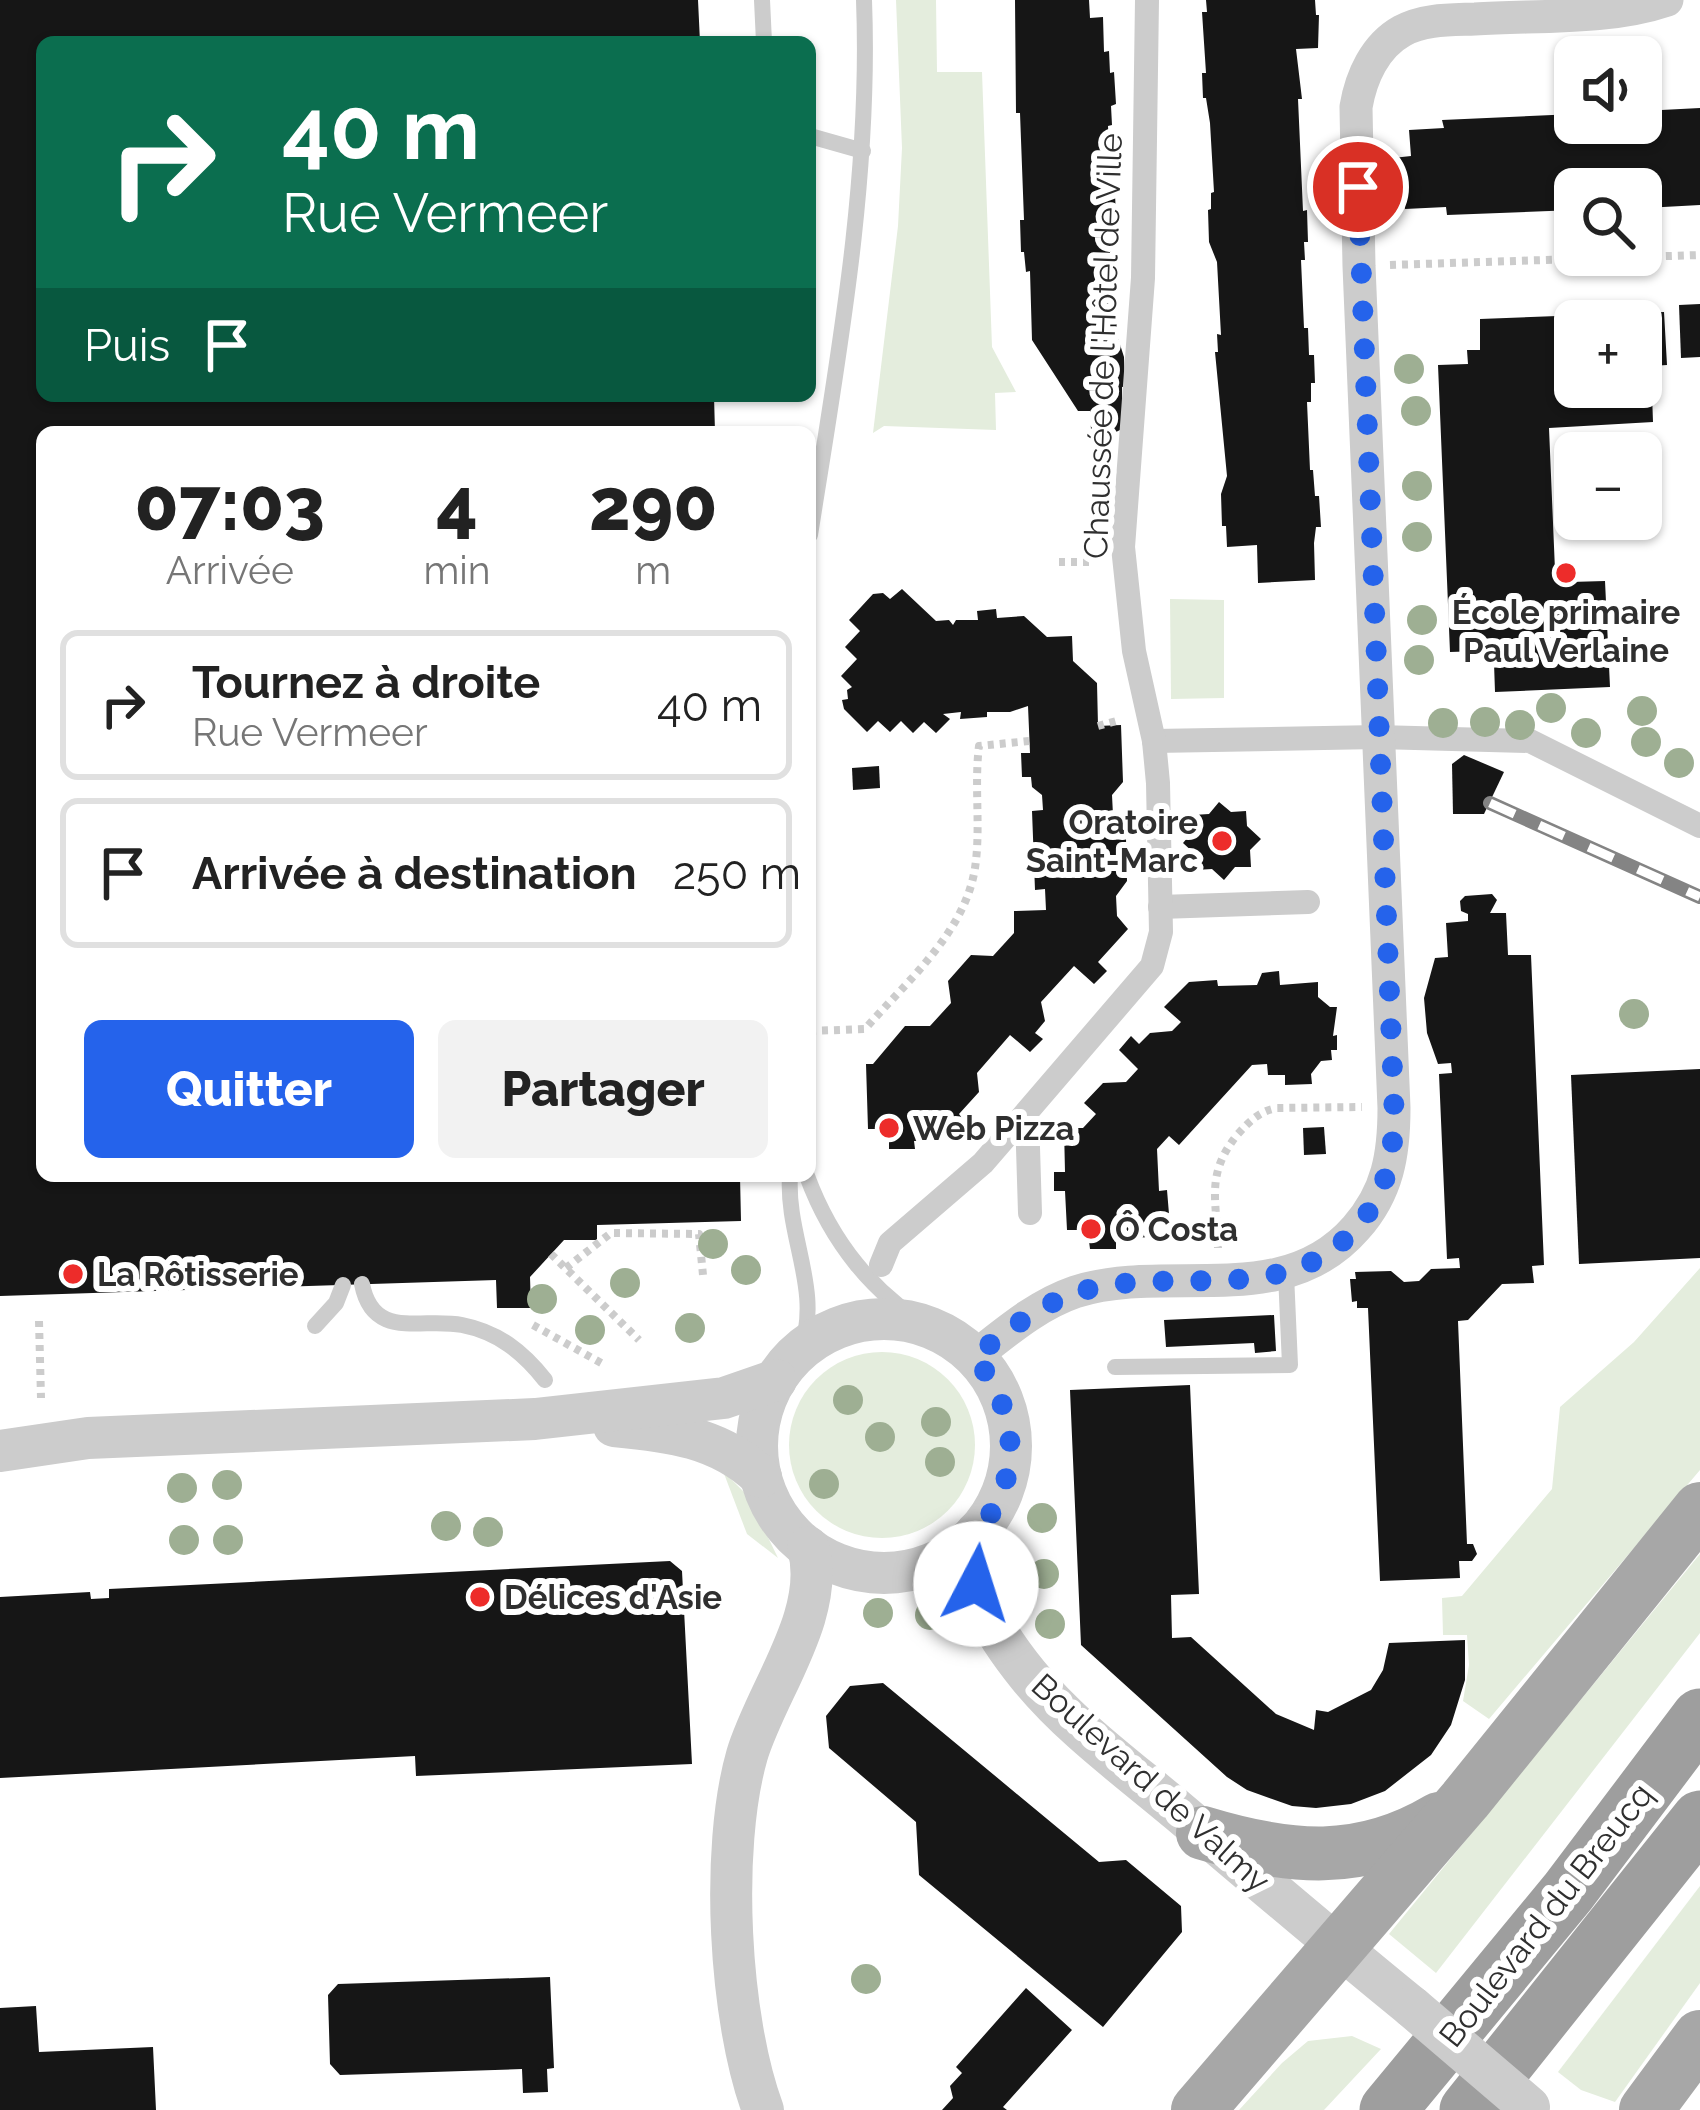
<!DOCTYPE html>
<html lang="fr">
<head>
<meta charset="utf-8">
<style>
  :root { --surface:#fff; --page:#f2f2f2; --text:#222; --muted:#767676; --line:#e0e0e0; --accent:#2563eb }
  body { margin:0; font-family:Raleway,sans-serif; background:var(--page); color:var(--text); height:100vh; display:flex; flex-direction:column; font-size:45px; white-space:nowrap }
  * { box-sizing:border-box; margin:0 }
  p { font-size:39px; color:var(--muted) }
  .icon { flex:none; width:66px; height:66px; fill:none; stroke:currentColor; stroke-width:2; stroke-linecap:round; stroke-linejoin:round }
  .map { position:relative; flex:1; overflow:hidden }
  .panel { position:absolute; left:36px; top:426px; width:780px; height:756px; display:flex; flex-direction:column; background:var(--surface); border-radius:18px; box-shadow:0 3px 9px #0004 }
  .panel>* { flex:none }
  .hud { position:absolute; left:36px; top:36px; width:780px; height:366px; border-radius:18px; box-shadow:0 3px 9px #0004; background:#0b6e4f; color:#fff; overflow:hidden }
  .controls { position:absolute; left:1554px; top:36px; display:grid; gap:24px }
  .controls a { display:grid; place-items:center; width:108px; height:108px; border-radius:18px; background:var(--surface); box-shadow:0 3px 9px #0004; font-size:60px }
  .pin { position:absolute; display:grid; place-items:center; width:102px; height:102px; color:#fff; margin:-51px; border:6px solid #fff; border-radius:50%; box-shadow:0 3px 12px #0007 }
  .me { position:absolute; width:132px; margin:-66px; rotate:5deg; stroke-linejoin:round; filter:drop-shadow(0 0 9px #0008) }
  .turn { display:flex; align-items:center; gap:42px; height:252px; padding:0 48px; font-size:54px }
  .turn .icon { width:156px; height:156px; stroke-width:2.5 }
  .turn b { display:block; font-size:84px; line-height:102px }
  .then { display:flex; align-items:center; height:114px; padding:0 48px; background:#0003; gap:24px; font-size:45px }
  .eta { display:flex; justify-content:space-evenly; align-items:center; height:204px; text-align:center }
  .eta b { font-size:72px; font-weight:800; line-height:84px }
  .primary-button { display:flex; gap:24px; margin-top:auto; padding:24px 48px }
  .primary-button a { flex:1; height:138px; border-radius:18px; background:var(--accent); color:#fff; font-size:48px; font-weight:800; line-height:138px; text-align:center }
  .primary-button a+a { background:var(--page); color:var(--text) }
  ul { padding:0; list-style:none }
  li { display:flex; align-items:center; gap:36px; height:150px; margin:0 24px 18px; padding:0 24px; border:6px solid var(--line); border-radius:18px }
  li div { flex:1 }
  li b { display:block; font-size:45px }
  li em { font-style:normal }
  .map>svg:first-child { display:block }
</style>
</head>
<body>
<div class="map">
<svg width="1700" height="2110" viewBox="0 0 1700 2110">
  <rect width="100%" height="100%" fill="#fff"/>
  <g fill="#e4eddd">
    <polygon points="896,0 936,0 937,72 982,72 992,347 1016,392 995,393 996,430 884,426 873,433 898,226 902,148"/>
    <polygon points="1170,599 1224,600 1224,698 1171,699"/>
    <polygon points="1700,1268 1700,1470 1489,1719 1463,1701 1469,1665 1467,1635 1443,1635 1442,1598 1462,1596 1552,1489 1560,1407 1634,1342"/>
    <circle cx="882" cy="1445" r="93"/>
    <polygon points="723,1471 748,1496 778,1558 747,1534"/>
    <polygon points="1700,1554 1700,1633 1436,1973 1389,1934"/>
    <polygon points="1700,1886 1700,1983 1615,2102 1581,2090 1558,2072"/>
    <polygon points="1352,2036 1381,2049 1324,2110 1239,2110 1282,2063 1308,2041"/>
  </g>
  <g fill="#161616" fill-rule="evenodd">
    <polygon points="0,0 698,0 700,42 42,42 42,396 714,396 715,432 42,432 42,1176 740,1176 741,1221 597,1225 597,1240 564,1240 530,1277 531,1308 497,1308 496,1280 0,1296"/>
    <polygon points="1015,0 1089,0 1090,18 1103,17 1104,52 1109,51 1110,73 1114,72 1116,104 1111,106 1112,125 1108,126 1111,194 1115,194 1116,216 1120,215 1121,245 1117,247 1118,265 1114,266 1117,335 1124,357 1125,387 1122,387 1122,429 1108,436 1100,437 1091,430 1090,411 1078,411 1032,340 1030,271 1026,272 1024,252 1021,252 1020,220 1024,220 1020,113 1016,113"/>
    <polygon points="1206,0 1315,0 1316,15 1319,15 1318,48 1296,49 1302,99 1298,99 1303,211 1307,210 1308,242 1304,242 1305,260 1301,260 1304,328 1308,328 1309,355 1314,355 1315,383 1311,383 1311,402 1307,402 1310,470 1313,470 1315,496 1319,496 1321,527 1316,527 1314,543 1315,580 1258,583 1257,545 1227,547 1226,526 1222,526 1221,494 1227,476 1215,352 1218,352 1217,334 1221,335 1217,262 1209,242 1208,210 1211,209 1211,193 1214,192 1210,123 1206,98 1203,98 1202,73 1206,73 1202,12 1207,12"/>
    <polygon points="1700,108 1700,205 1645,208 1645,189 1641,193 1641,189 1575,189 1575,210 1447,215 1446,207 1405,209 1403,176 1394,176 1393,158 1411,156 1409,130 1444,128 1442,120 1575,114 1575,123 1641,123 1642,111"/>
    <polygon points="1700,304 1700,357 1681,358 1679,305"/>
    <path d="M 1664,312 L 1667,365 L 1651,366 L 1653,422 L 1549,428 L 1555,570 L 1569,570 L 1570,582 L 1605,581 L 1610,687 L 1495,692 L 1494,663 L 1481,664 L 1480,651 L 1450,652 L 1438,365 L 1468,364 L 1467,350 L 1480,350 L 1480,319 ZM 1575,321 L 1641,321 L 1641,387 L 1575,387 Z"/>
    <polygon points="902,589 936,621 949,620 953,625 956,620 978,620 977,611 996,609 997,618 1024,616 1047,637 1072,636 1073,661 1097,683 1098,726 1121,725 1123,782 1112,795 1113,815 1124,814 1125,820 1136,820 1138,838 1126,839 1127,881 1116,896 1117,916 1128,929 1098,962 1107,971 1094,984 1074,966 1041,1002 1045,1021 1035,1033 1043,1039 1030,1052 1010,1035 977,1073 979,1092 959,1114 966,1123 954,1137 946,1130 935,1140 914,1141 915,1149 889,1149 889,1139 877,1129 868,1129 866,1064 873,1064 905,1026 930,1026 951,1003 948,981 971,955 993,956 1014,933 1014,911 1046,910 1045,889 1035,890 1032,811 1043,810 1042,795 1032,787 1031,777 1022,777 1021,753 1030,753 1028,706 1010,712 987,712 987,717 960,719 961,712 943,714 950,719 936,733 924,722 913,733 901,721 890,732 878,721 867,732 844,709 842,700 848,699 847,690 852,687 841,676 857,659 845,647 860,631 849,620 873,594 883,593 890,599"/>
    <polygon points="1464,755 1504,772 1484,814 1453,814 1452,764"/>
    <polygon points="879,766 880,788 853,790 852,768"/>
    <polygon points="1219,802 1231,812 1246,811 1247,826 1261,839 1250,850 1251,867 1235,867 1224,880 1212,869 1196,870 1195,854 1183,843 1193,831 1193,815 1209,814"/>
    <polygon points="1492,894 1497,900 1490,913 1506,913 1508,955 1531,955 1544,1265 1532,1266 1534,1283 1502,1284 1468,1320 1458,1321 1467,1544 1473,1544 1477,1554 1472,1561 1459,1561 1460,1578 1380,1581 1368,1308 1357,1308 1357,1301 1352,1302 1350,1279 1356,1279 1355,1272 1391,1271 1404,1282 1419,1281 1431,1269 1460,1268 1459,1258 1447,1259 1439,1074 1452,1073 1451,1063 1438,1064 1427,1033 1424,998 1435,958 1448,957 1446,923 1468,921 1468,914 1461,911 1460,901 1465,896"/>
    <polygon points="1279,971 1280,985 1318,982 1318,997 1330,1007 1337,1007 1333,1036 1337,1035 1337,1050 1331,1050 1332,1060 1321,1061 1311,1074 1312,1084 1285,1085 1285,1075 1268,1075 1267,1064 1252,1065 1179,1145 1169,1136 1157,1149 1159,1191 1167,1190 1169,1214 1160,1215 1150,1226 1150,1237 1116,1239 1116,1249 1090,1249 1089,1241 1080,1230 1067,1230 1065,1191 1054,1191 1054,1172 1065,1172 1064,1128 1083,1128 1096,1114 1084,1103 1103,1083 1126,1082 1138,1069 1119,1050 1131,1036 1139,1044 1150,1033 1172,1031 1181,1022 1164,1007 1189,982 1217,980 1218,986 1257,985 1262,973"/>
    <polygon points="1700,1069 1700,1258 1579,1264 1571,1075"/>
    <polygon points="1324,1127 1326,1154 1304,1155 1303,1128"/>
    <polygon points="1274,1315 1276,1351 1255,1353 1254,1343 1166,1347 1164,1320"/>
    <polygon points="1190,1385 1199,1594 1171,1595 1172,1638 1191,1637 1276,1714 1314,1730 1316,1710 1328,1712 1371,1690 1383,1670 1389,1643 1465,1640 1465,1680 1451,1725 1431,1755 1385,1791 1351,1804 1316,1808 1292,1806 1247,1790 1227,1777 1081,1645 1070,1390"/>
    <polygon points="670,1561 682,1571 692,1764 416,1776 415,1756 0,1778 0,1597 90,1592 91,1599 109,1598 109,1589"/>
    <polygon points="883,1683 1099,1862 1126,1860 1181,1906 1182,1932 1103,2027 919,1875 916,1822 829,1748 826,1716 850,1686"/>
    <polygon points="550,1977 554,2068 547,2069 548,2092 523,2093 522,2069 340,2075 330,2064 328,1995 338,1984"/>
    <polygon points="1026,1988 1072,2030 1003,2107 1007,2110 942,2110 953,2098 950,2086 962,2073 956,2067"/>
    <polygon points="36,2006 39,2052 153,2047 156,2110 0,2110 0,2008"/>
  </g>
  <g fill="none" stroke-linecap="round" stroke-linejoin="round">
    <g stroke="#ccc" stroke-width="8" stroke-dasharray="6 6" stroke-linecap="butt">
      <polyline points="1390,265 1700,255"/>
      <polyline points="1059,562 1093,562"/>
      <polyline points="1098,726 1120,720"/>
      <path d="M 810,1031 L 865,1029 C 906,982 965,933 975,868 C 981,828 974,786 979,746 L 1029,741"/>
      <path d="M 1218,1248 C 1217,1200 1205,1175 1237,1135 C 1249,1122 1259,1111 1277,1108 L 1362,1107"/>
      <polyline points="551,1254 639,1340"/>
      <polyline points="566,1268 611,1233 699,1234 703,1275"/>
      <polyline points="39,1321 41,1398"/>
      <polyline points="533,1325 603,1364"/>
    </g>
    <g stroke="#ccc" stroke-width="16">
      <polyline points="762,0 764,42"/>
      <polyline points="810,136 863,151"/>
      <path d="M 810,535 C 838,358 871,179 864,0"/>
      <path d="M 790,1176 C 786,1236 822,1290 801,1349"/>
      <path d="M 807,1176 C 831,1241 873,1295 933,1329"/>
      <path d="M 362,1284 C 373,1341 422,1317 462,1325 C 498,1332 523,1352 545,1380"/>
      <polyline points="315,1326 336,1303 343,1285"/>
      <polyline points="1115,1367 1290,1365 1286,1274"/>
    </g>
    <g stroke="#ccc" stroke-width="24">
      <polyline points="1154,741 1378,737 1530,741 1700,826"/>
      <polyline points="1160,907 1308,902"/>
      <polyline points="1027,1115 1030,1213"/>
      <polyline points="881,1265 890,1243 983,1163 1152,966 1161,932 1158,783 1154,741 1134,651 1123,547 1143,278 1147,0"/>
    </g>
    <path stroke="#ccc" stroke-width="33" d="M 974,1357 C 1006,1332 1037,1305 1075,1292 C 1169,1262 1283,1312 1356,1228 C 1388,1192 1394,1154 1394,1108 L 1359,266 L 1356,107 C 1361,77 1375,46 1402,31 C 1424,19 1451,20 1475,19 C 1537,15 1608,20 1667,0"/>
    <g stroke="#ccc" stroke-width="42">
      <circle cx="884" cy="1446" r="127"/>
      <path d="M 614,1426 C 668,1431 720,1437 761,1477"/>
      <polyline points="0,1451 88,1438 535,1419 724,1398 776,1380"/>
      <path d="M 976,1533 C 958,1580 999,1639 1028,1675 C 1070,1727 1127,1768 1178,1811 C 1256,1877 1333,1943 1412,2007"/>
      <path d="M 763,2110 C 729,2019 720,1849 747,1755 C 766,1691 827,1614 808,1547"/>
    </g>
    <g stroke="#a7a7a7" stroke-width="54">
      <path d="M 1203,1833 C 1289,1859 1360,1866 1439,1819"/>
      <polyline points="1198,2110 1465,1800 1700,1509"/>
      <polyline points="1646,2110 1700,2037"/>
    </g>
    <g stroke="#9e9e9e" stroke-width="57">
      <polyline points="1388,2110 1568,1892 1700,1717"/>
      <polyline points="1468,2110 1700,1819"/>
    </g>
    <defs>
      <polyline id="rail" points="1490,803 1700,897"/>
    </defs>
    <use href="#rail" stroke="#848484" stroke-width="14"/>
    <use href="#rail" stroke="#fff" stroke-width="9" stroke-dasharray="27" stroke-linecap="butt"/>
    <polyline stroke="#ccc" stroke-width="42" points="1412,2007 1529,2107"/>
  </g>
  <g fill="#9eaf93">
    <circle cx="1409" cy="369" r="15"/>
    <circle cx="1416" cy="411" r="15"/>
    <circle cx="1417" cy="486" r="15"/>
    <circle cx="1417" cy="537" r="15"/>
    <circle cx="1422" cy="620" r="15"/>
    <circle cx="1419" cy="660" r="15"/>
    <circle cx="1551" cy="708" r="15"/>
    <circle cx="1642" cy="711" r="15"/>
    <circle cx="1485" cy="722" r="15"/>
    <circle cx="1443" cy="723" r="15"/>
    <circle cx="1520" cy="725" r="15"/>
    <circle cx="1586" cy="733" r="15"/>
    <circle cx="1646" cy="742" r="15"/>
    <circle cx="1679" cy="763" r="15"/>
    <circle cx="1634" cy="1014" r="15"/>
    <circle cx="713" cy="1244" r="15"/>
    <circle cx="746" cy="1270" r="15"/>
    <circle cx="625" cy="1283" r="15"/>
    <circle cx="542" cy="1299" r="15"/>
    <circle cx="690" cy="1328" r="15"/>
    <circle cx="590" cy="1330" r="15"/>
    <circle cx="848" cy="1400" r="15"/>
    <circle cx="936" cy="1422" r="15"/>
    <circle cx="880" cy="1437" r="15"/>
    <circle cx="940" cy="1462" r="15"/>
    <circle cx="824" cy="1484" r="15"/>
    <circle cx="227" cy="1485" r="15"/>
    <circle cx="182" cy="1488" r="15"/>
    <circle cx="1042" cy="1518" r="15"/>
    <circle cx="446" cy="1526" r="15"/>
    <circle cx="488" cy="1532" r="15"/>
    <circle cx="184" cy="1540" r="15"/>
    <circle cx="228" cy="1540" r="15"/>
    <circle cx="1044" cy="1574" r="15"/>
    <circle cx="878" cy="1613" r="15"/>
    <circle cx="930" cy="1615" r="15"/>
    <circle cx="1050" cy="1624" r="15"/>
    <circle cx="866" cy="1979" r="15"/>
  </g>
  <g fill="none" stroke-linecap="round" stroke-linejoin="round">
    <path stroke="#2563eb" stroke-width="21" stroke-dasharray="0 37.8" d="M 976,1584 C 965,1544 978,1538 995,1506 C 1023,1455 1010,1400 974,1357 C 1011,1328 1047,1298 1094,1288 C 1183,1268 1288,1306 1356,1228 C 1388,1192 1394,1154 1394,1108 L 1358,187"/>
  </g>
  <g fill="#ed2c2a" stroke="#fff" stroke-width="4.5">
    <circle cx="1566" cy="573" r="12"/>
    <circle cx="1222" cy="841" r="12"/>
    <circle cx="889" cy="1128" r="12"/>
    <circle cx="1091" cy="1229" r="12"/>
    <circle cx="73" cy="1274" r="12"/>
    <circle cx="480" cy="1597" r="12"/>
  </g>
  <g text-anchor="middle" dominant-baseline="central" stroke-width="12" stroke-linejoin="round" paint-order="stroke">
    <g font-size="33" fill="#2f2f2f" stroke="#fff">
      <text transform="translate(1103 346) rotate(-88)">Chaussée de l'Hôtel de Ville</text>
      <text transform="translate(1151 1783) rotate(42)">Boulevard de Valmy</text>
      <text transform="translate(1546 1915) rotate(-52)">Boulevard du Breucq</text>
    </g>
    <g font-size="33" font-weight="bold" fill="#2f2f2f" stroke="#fff" text-anchor="start">
      <text x="1566" y="612" text-anchor="middle">École primaire<tspan x="1566" dy="38">Paul Verlaine</tspan></text>
      <text x="1198" y="822" text-anchor="end">Oratoire<tspan x="1198" dy="38">Saint-Marc</tspan></text>
      <text x="913" y="1128">Web Pizza</text>
      <text x="1115" y="1229">Ô Costa</text>
      <text x="97" y="1274">La Rôtisserie</text>
      <text x="504" y="1597">Délices d'Asie</text>
    </g>
  </g>
</svg>
<div class="controls">
<a><svg class="icon" aria-label="sound" viewBox="0 0 24 24"><path d="M4 9h4l5-4v14l-5-4H4zM17 9q2 3 0 6"/></svg></a>
<a><svg class="icon" aria-label="search" viewBox="0 0 24 24"><circle cx="10" cy="10" r="6"/><path d="M15 15l6 6"/></svg></a>
<a>+</a>
<a>−</a>
</div>
<div class="pin" style="left:1358px;top:187px;background:#d93025"><svg class="icon" aria-label="arrive" viewBox="0 0 24 24"><path d="M6 21V4h12l-3 4 3 4H6"/></svg></div>
<svg class="me" style="left:976px;top:1584px" viewBox="-20 -20 40 40"><circle r="19" fill="#fff"/><path d="M0-13L10 11 0 6-10 11z" fill="#2563eb"/></svg>
<div class="hud">
<div class="turn"><svg class="icon" aria-label="right" viewBox="0 0 24 24"><path d="M7 20v-9h11M14 6l5 5-5 5"/></svg><div><b>40 m</b>Rue Vermeer</div></div>
<div class="then">Puis<svg class="icon" aria-label="arrive" viewBox="0 0 24 24"><path d="M6 21V4h12l-3 4 3 4H6"/></svg></div>
</div>
<section class="panel">
<div class="eta">
<div><b>07:03</b><p>Arrivée</p></div>
<div><b>4</b><p>min</p></div>
<div><b>290</b><p>m</p></div>
</div>
<ul>
<li><svg class="icon" aria-label="right" viewBox="0 0 24 24"><path d="M7 20v-9h11M14 6l5 5-5 5"/></svg><div><b>Tournez à droite</b><p>Rue Vermeer</p></div><em>40 m</em></li>
<li><svg class="icon" aria-label="arrive" viewBox="0 0 24 24"><path d="M6 21V4h12l-3 4 3 4H6"/></svg><div><b>Arrivée à destination</b></div><em>250 m</em></li>
</ul>
<div class="primary-button"><a>Quitter</a><a>Partager</a></div>
</section>
</div>
</body>
</html>
